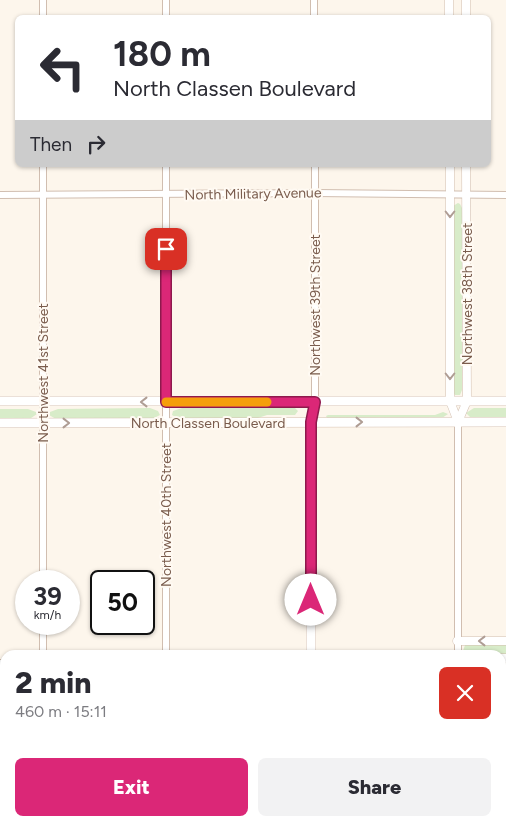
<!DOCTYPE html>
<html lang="en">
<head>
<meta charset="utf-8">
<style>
  :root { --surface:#fff; --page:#f2f2f3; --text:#2b2b33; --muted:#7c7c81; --accent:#db2777 }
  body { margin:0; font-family:Figtree,sans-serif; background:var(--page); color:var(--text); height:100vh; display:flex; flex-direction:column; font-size:19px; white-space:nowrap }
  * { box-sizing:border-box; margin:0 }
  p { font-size:16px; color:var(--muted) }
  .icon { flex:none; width:28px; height:28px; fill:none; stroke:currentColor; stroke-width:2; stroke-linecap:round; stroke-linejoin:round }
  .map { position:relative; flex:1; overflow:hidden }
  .side { position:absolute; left:0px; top:650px; width:506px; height:176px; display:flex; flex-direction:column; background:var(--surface); border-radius:15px 15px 0 0; box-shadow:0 1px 4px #0004 }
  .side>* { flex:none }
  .hud { position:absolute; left:15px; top:15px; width:476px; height:152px; border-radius:8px; box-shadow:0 1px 4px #0004; background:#fff; color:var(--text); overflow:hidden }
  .speed { position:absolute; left:15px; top:570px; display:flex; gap:10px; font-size:25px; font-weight:700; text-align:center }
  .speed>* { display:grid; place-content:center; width:65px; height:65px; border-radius:50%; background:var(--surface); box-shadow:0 1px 4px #0004; line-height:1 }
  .speed small { font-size:12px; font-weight:400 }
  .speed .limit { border:2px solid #111; border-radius:8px; background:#fff; color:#111 }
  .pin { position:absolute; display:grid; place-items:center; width:42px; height:42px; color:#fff; margin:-21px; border-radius:10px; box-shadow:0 2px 8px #0006 }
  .me { position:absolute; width:55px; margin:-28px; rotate:0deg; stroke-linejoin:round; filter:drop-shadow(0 0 4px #0008) }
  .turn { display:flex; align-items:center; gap:18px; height:105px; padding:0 15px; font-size:22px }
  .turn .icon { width:65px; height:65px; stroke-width:2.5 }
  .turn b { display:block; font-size:35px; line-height:42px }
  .then { display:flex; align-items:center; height:48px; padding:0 15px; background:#0003; gap:10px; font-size:19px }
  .round { display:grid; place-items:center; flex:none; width:52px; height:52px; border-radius:8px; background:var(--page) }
  .overview { display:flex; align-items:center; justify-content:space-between; height:85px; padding:0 15px }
  h1 { font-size:30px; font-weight:800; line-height:38px }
  .cta { display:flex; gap:10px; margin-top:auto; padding:10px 15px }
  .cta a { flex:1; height:58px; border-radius:8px; background:var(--accent); color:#fff; font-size:20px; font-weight:800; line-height:58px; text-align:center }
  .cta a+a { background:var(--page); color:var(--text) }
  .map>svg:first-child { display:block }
</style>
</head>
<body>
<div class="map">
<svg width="506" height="826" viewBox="0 0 506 826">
  <rect width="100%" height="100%" fill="#fdf6ec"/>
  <g fill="#d8ecc9">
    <polygon points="458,203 460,204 462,208 462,390 460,395 455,395 453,393 453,206"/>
    <polygon points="150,408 158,411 160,415 154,418 56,419 49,415 50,412 58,409"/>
    <polygon points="182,408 295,408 298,411 295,415 267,415 258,418 179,419 172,415 173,411"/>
    <polygon points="474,408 506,408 506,418 470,417 466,413"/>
    <polygon points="0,409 28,409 36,412 37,414 31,418 0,419"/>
    <polygon points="443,412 448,414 442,418 327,418 326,416 328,415 435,415"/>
    <polygon points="468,644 506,644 506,655 468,654 463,651 465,645"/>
  </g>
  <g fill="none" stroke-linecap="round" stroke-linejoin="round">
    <defs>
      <g id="minor">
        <polyline points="166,0 166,18"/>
        <polyline points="314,0 314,18"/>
        <polyline points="43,18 43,0"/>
        <polyline points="315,165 315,402"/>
        <polyline points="0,195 315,193 506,195"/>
        <polyline points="43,581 43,165"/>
        <polyline points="43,655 43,624"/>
        <polyline points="166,655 166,165"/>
        <polyline points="458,655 458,422"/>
        <polyline points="0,663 5,663"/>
        <polyline points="166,821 166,826"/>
        <polyline points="457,821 457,826"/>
        <polyline points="36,826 38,821"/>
      </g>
      <g id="tertiary">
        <polyline points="449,0 449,18"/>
        <polyline points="466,18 466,0"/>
        <polyline points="450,165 450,401 458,422"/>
        <polyline points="458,422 467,401 466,165"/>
        <polyline points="457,641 506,641"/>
        <polyline points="501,658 506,658"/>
      </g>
      <g id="secondary">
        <polyline points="0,401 506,401"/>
        <polyline points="0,423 506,422"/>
        <polyline points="311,655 311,423 315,402"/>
        <polyline points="311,826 311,821"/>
      </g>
    </defs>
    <use href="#minor" stroke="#d1beb0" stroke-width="8"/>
    <use href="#tertiary" stroke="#d1beb0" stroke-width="9"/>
    <use href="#secondary" stroke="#d6c0b0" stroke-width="10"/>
    <use href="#minor" stroke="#fff" stroke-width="6"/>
    <use href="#tertiary" stroke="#fff" stroke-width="8"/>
    <use href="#secondary" stroke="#fff" stroke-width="9"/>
  </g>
  <defs><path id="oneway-chevron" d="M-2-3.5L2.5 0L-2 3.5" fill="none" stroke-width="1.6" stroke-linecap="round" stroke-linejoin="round" transform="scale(1.25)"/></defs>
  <g stroke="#af9d94">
    <use href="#oneway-chevron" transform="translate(450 214) rotate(90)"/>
    <use href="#oneway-chevron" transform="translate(450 376) rotate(90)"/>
    <use href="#oneway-chevron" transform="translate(144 402) rotate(180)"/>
    <use href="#oneway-chevron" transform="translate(359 422)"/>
    <use href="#oneway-chevron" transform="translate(66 423)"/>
    <use href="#oneway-chevron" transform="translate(482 641) rotate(180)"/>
  </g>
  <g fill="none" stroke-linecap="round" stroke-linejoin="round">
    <defs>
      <polyline id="route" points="166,249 166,402 315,402 311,422 311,600"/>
    </defs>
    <use href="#route" stroke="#8e194d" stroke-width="12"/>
    <use href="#route" stroke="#db2777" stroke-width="9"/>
    <polyline stroke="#f59e0b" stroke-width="9" points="166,402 267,402"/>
  </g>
  <g text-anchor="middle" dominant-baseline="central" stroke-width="4" stroke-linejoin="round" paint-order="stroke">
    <g font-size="14" fill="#7a5c4d" stroke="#fffaf3">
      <text transform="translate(253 194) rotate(-1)">North Military Avenue</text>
      <text transform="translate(467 294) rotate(-90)">Northwest 38th Street</text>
      <text transform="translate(315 305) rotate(-90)">Northwest 39th Street</text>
      <text transform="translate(43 373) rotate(-90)">Northwest 41st Street</text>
      <text x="208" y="423">North Classen Boulevard</text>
      <text transform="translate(166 515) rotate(-90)">Northwest 40th Street</text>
    </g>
  </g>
</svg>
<div class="speed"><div>39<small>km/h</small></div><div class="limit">50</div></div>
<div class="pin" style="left:166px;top:249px;background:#d93025"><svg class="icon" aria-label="arrive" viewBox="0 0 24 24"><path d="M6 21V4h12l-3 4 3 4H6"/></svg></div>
<svg class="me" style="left:311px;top:600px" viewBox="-20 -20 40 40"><circle r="19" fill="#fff"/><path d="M0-13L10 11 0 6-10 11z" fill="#db2777"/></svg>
<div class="hud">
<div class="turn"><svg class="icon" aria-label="left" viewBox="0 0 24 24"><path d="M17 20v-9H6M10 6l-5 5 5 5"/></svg><div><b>180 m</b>North Classen Boulevard</div></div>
<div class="then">Then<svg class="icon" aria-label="right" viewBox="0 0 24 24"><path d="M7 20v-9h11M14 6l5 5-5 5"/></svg></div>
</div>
<section class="side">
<div class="overview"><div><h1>2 min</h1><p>460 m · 15:11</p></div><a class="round" style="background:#d93025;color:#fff"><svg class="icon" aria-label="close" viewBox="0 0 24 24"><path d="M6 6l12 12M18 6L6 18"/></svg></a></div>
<div class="cta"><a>Exit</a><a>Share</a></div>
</section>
</div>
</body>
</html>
